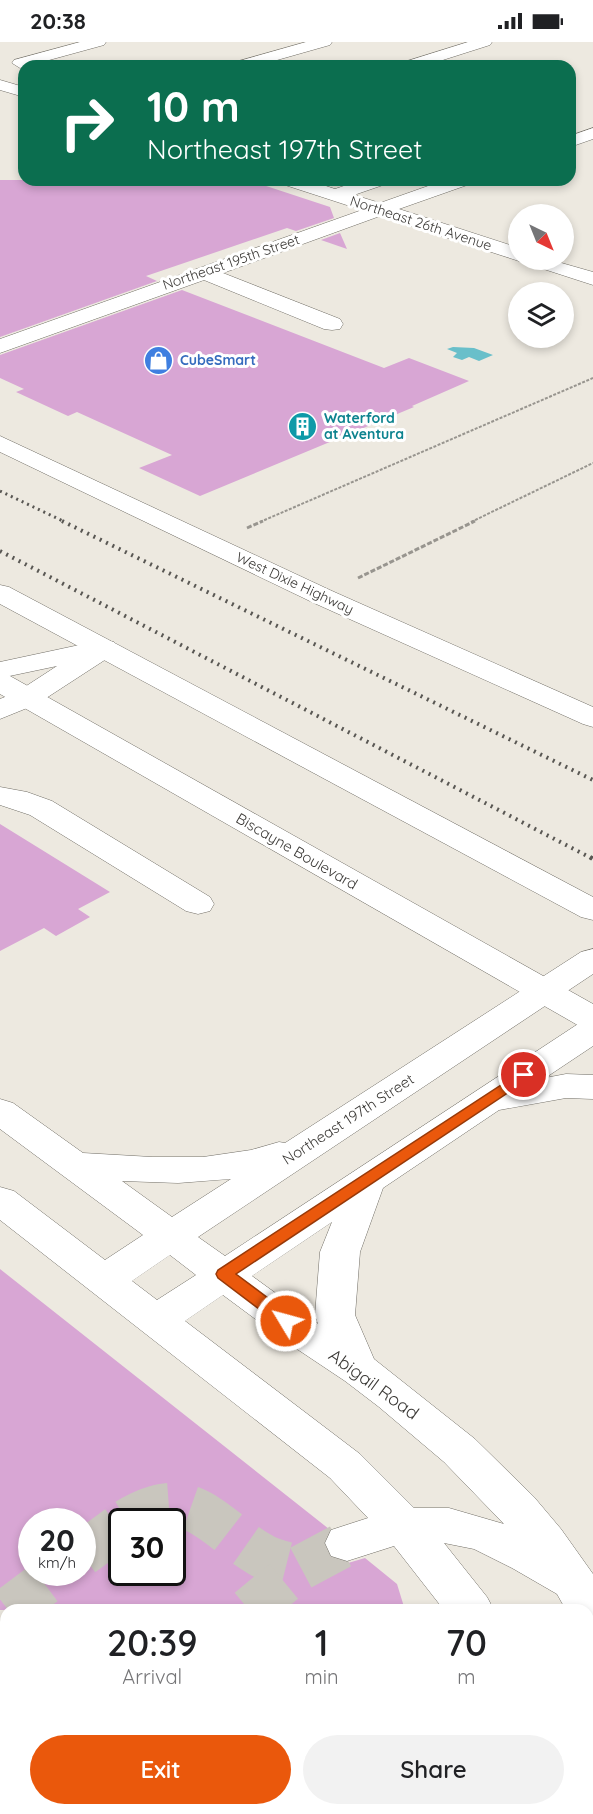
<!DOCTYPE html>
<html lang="en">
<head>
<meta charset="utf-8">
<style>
  :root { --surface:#fff; --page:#f2f2f2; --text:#202124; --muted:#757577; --accent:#ea580c }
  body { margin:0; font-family:Quicksand,sans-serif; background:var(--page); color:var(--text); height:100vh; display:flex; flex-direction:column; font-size:22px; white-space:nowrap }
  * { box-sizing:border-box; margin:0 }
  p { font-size:20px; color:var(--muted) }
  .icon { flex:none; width:33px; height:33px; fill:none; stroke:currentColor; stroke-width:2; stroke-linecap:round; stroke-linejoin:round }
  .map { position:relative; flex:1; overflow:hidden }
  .sheet { position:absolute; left:0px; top:1562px; width:594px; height:212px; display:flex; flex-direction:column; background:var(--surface); border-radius:18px 18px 0 0; box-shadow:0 3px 9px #0003 }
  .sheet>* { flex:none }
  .hud { position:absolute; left:18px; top:18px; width:558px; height:126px; border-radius:18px; box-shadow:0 3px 9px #0003; background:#0b6e4f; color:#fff; overflow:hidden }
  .needle { width:39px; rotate:137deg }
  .controls { position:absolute; left:508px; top:162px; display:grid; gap:12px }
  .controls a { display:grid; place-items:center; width:66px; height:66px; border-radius:50%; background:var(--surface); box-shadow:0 3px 9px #0003; font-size:30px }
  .speed { position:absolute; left:18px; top:1466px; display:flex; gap:12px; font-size:30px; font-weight:700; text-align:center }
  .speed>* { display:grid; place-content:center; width:78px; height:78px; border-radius:50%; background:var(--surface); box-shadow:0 3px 9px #0003; line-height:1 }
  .speed small { font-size:15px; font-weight:400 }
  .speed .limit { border:3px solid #111; border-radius:9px; background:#fff; color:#111 }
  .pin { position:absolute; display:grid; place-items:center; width:51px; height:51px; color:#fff; margin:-26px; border:3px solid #fff; border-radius:50%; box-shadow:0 2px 6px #0007 }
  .me { position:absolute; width:66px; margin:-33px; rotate:307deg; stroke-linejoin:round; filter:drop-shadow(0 0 4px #0008) }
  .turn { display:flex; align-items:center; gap:21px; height:126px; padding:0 30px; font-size:27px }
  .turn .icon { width:78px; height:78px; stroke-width:2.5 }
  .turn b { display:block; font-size:42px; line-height:51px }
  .eta { display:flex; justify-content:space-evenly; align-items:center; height:102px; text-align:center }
  .eta b { font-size:36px; font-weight:600; line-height:42px }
  .primary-button { display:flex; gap:12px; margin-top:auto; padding:12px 30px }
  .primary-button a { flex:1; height:69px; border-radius:36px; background:var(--accent); color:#fff; font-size:24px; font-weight:600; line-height:69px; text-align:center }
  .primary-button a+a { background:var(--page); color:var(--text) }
  .status { display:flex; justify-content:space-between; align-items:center; height:42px; padding:0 30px; background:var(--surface); direction:ltr }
  .status svg { height:16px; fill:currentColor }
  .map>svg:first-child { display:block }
</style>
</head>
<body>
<div class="status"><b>20:38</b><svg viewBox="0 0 49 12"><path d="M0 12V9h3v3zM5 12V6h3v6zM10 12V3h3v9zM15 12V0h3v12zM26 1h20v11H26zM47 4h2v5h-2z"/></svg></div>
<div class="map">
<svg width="593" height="1772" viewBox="0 0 593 1772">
  <rect width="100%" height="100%" fill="#ede9e0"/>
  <polygon fill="#69bfca" points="453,305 474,306 493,313 479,319 469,315 462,318 453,315 457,311 447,307"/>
  <g fill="#d8a6d4" fill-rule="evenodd">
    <polygon points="0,138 248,138 330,165 334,176 296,189 287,186 146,234 157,239 0,295"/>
    <polygon points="340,191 347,207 321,198"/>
    <polygon points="182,248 384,326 409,316 469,339 412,364 414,365 200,454 139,426 172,413 77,370 68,374 16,350 24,347 0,336 0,313"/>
    <polygon points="0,782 110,850 78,867 90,875 56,894 44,886 0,909"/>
    <path d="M 0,1227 L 329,1487 L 323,1502 L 330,1516 L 348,1521 L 365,1516 L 397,1542 L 405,1568 L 0,1568 ZM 32,1479 L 82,1479 L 82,1530 L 32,1530 ZM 122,1479 L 172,1479 L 172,1530 L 122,1530 Z"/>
  </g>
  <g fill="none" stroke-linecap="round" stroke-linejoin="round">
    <g stroke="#c9c6be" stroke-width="45" stroke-dasharray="45 22" stroke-linecap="butt">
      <path d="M 127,1479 C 192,1440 208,1482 261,1513 C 272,1520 287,1522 300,1526"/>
      <polyline points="82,1512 122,1483"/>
      <polyline points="8,1568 59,1530"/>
      <polyline points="249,1568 300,1526 347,1501"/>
      <polyline points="0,1767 6,1762"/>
    </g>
    <defs>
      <g id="minor">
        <polygon points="80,0 106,0 104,3 20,26 12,21 14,18"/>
        <polygon points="306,0 332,0 330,3 256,24 230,24 232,21"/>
        <polygon points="468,0 492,0 490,3 424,24 399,24 401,21"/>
        <polygon points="0,38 24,45 24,55 0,48"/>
        <polygon points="593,86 593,97 570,105 570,94"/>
        <polygon points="280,138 308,138 335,147 361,138 388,138 386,142 354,153 380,161 445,138 472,138 470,142 399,167 519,206 519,218 551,218 593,230 593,243 380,174 223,231 340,277 343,282 340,287 332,288 324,287 204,238 0,311 0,297 362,168 282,142"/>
        <polygon points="0,394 332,549 593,665 593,685 583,682 314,561 0,410"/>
        <polygon points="104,598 114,600 118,606 114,612 37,662 0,677 0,657 17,650 57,624 0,636 0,620 84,602 90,603"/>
        <polygon points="0,745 27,750 52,759 210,855 214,862 210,869 198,872 186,869 30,773 0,763"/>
        <path d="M 593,907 L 593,932 L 198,1195 L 225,1214 L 581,980 L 593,977 L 593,1004 L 545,1036 L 566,1032 L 593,1033 L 593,1057 L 566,1056 L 499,1068 L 383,1146 L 360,1210 L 355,1273 L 374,1317 L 475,1397 L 534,1455 L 561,1487 L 593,1532 L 593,1590 L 588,1588 L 588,1568 L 566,1568 L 557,1552 L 512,1526 L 474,1507 L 444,1501 L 487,1555 L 494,1568 L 444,1568 L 394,1504 L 347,1519 L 331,1514 L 325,1501 L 331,1488 L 368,1476 L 330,1436 L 0,1178 L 0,1145 L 14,1149 L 105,1218 L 143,1193 L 0,1087 L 0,1057 L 13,1061 L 83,1111 L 152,1115 L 203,1115 L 251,1108 L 279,1100 L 285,1101 L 581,910 ZM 231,1137 L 172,1175 L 122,1139 L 178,1141 ZM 332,1180 L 320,1210 L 315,1273 L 318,1282 L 252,1234 ZM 170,1213 L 196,1233 L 157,1258 L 132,1239 ZM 223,1253 L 285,1299 L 345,1339 L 379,1365 L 444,1420 L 504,1482 L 449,1466 L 414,1466 L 360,1412 L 185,1279 Z"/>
        <rect x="534" y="1767" width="50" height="5"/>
      </g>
      <g id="major">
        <polygon points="0,543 9,545 593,855 593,878 581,875 0,562"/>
        <polygon points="0,632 10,634 593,962 593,988 581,985 0,652"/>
      </g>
    </defs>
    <use href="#minor" stroke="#716e66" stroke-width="1"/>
    <use href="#major" stroke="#716e66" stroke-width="1"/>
    <g stroke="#98958f" stroke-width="2" stroke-dasharray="3 1.5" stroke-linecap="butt">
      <polyline points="260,480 593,336"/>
      <polyline points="471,480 593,421"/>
    </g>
    <g stroke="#98958f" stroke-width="3" stroke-dasharray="5 2" stroke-linecap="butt">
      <polyline points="247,486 263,479"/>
      <polyline points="358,536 475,479"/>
    </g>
    <use href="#minor" fill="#fff" fill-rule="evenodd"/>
    <use href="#major" fill="#fff" fill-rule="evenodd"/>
    <polyline stroke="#595753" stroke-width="3" stroke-dasharray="2 4" stroke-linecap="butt" points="0,449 65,480"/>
    <g stroke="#595753" stroke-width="4" stroke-dasharray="2 5" stroke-linecap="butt">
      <polyline points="62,479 593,738"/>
      <polyline points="0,509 593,817"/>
    </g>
    <polyline stroke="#595753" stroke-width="4.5" stroke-dasharray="3 7" stroke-linecap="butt" points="590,815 593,817"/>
  </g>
  <polygon fill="#ea580c" stroke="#983908" stroke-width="1.5" points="524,1028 530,1030 532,1033 530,1036 236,1232 292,1274 294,1279 292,1283 280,1283 218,1236 216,1232 218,1228"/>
  <defs>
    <symbol id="shop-disc" viewBox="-11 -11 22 22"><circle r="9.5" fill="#3f7fe0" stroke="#fff"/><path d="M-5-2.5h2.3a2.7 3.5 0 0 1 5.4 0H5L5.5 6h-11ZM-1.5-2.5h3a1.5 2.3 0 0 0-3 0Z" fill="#fff"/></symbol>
    <symbol id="building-disc" viewBox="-11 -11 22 22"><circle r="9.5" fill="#0f9aa8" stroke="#fff"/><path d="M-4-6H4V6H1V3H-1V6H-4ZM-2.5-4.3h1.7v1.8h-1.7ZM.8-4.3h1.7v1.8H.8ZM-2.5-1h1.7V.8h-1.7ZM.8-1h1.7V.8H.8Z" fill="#fff"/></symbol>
  </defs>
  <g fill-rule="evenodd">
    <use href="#shop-disc" x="142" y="302" width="33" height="33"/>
    <use href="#building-disc" x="286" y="368" width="33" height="33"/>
  </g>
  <g text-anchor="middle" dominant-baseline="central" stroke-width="6" stroke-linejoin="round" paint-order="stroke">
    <g font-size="14" fill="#3b3936" stroke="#fff">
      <text transform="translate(421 181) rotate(18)">Northeast 26th Avenue</text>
      <text transform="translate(231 220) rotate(-19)">Northeast 195th Street</text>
      <text transform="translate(295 541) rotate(25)">West Dixie Highway</text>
    </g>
    <g font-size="14" font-weight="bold" fill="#366cbe" stroke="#fff" text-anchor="start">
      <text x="180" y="318">CubeSmart</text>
    </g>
    <g font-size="14" font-weight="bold" fill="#0d838f" stroke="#fff" text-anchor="start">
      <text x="324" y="376">Waterford<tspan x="324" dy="16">at Aventura</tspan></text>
    </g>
    <g font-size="15" fill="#3b3936" stroke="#fff">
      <text transform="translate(297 809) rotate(30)">Biscayne Boulevard</text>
      <text transform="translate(348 1077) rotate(-33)">Northeast 197th Street</text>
    </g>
    <g font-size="18" fill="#3b3936" stroke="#fff">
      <text transform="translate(374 1342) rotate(36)">Abigail Road</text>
    </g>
  </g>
</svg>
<div class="controls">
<a><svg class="needle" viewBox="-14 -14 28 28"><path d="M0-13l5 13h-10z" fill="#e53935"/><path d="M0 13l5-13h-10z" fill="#757577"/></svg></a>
<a><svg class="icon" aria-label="layers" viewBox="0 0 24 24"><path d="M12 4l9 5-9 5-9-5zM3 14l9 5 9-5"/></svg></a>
</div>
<div class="speed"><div>20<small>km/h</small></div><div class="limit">30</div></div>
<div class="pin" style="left:524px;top:1033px;background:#d93025"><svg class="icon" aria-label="arrive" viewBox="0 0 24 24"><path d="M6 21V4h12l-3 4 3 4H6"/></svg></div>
<svg class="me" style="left:286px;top:1279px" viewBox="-20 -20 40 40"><circle r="17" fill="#ea580c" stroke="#fff" stroke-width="3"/><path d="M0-11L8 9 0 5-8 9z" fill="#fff"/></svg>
<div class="hud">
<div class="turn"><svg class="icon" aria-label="right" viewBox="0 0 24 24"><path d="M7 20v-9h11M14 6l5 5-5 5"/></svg><div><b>10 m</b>Northeast 197th Street</div></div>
</div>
<section class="sheet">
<div class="eta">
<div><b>20:39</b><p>Arrival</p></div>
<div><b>1</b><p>min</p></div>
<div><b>70</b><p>m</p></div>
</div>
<div class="primary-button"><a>Exit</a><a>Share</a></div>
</section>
</div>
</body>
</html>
